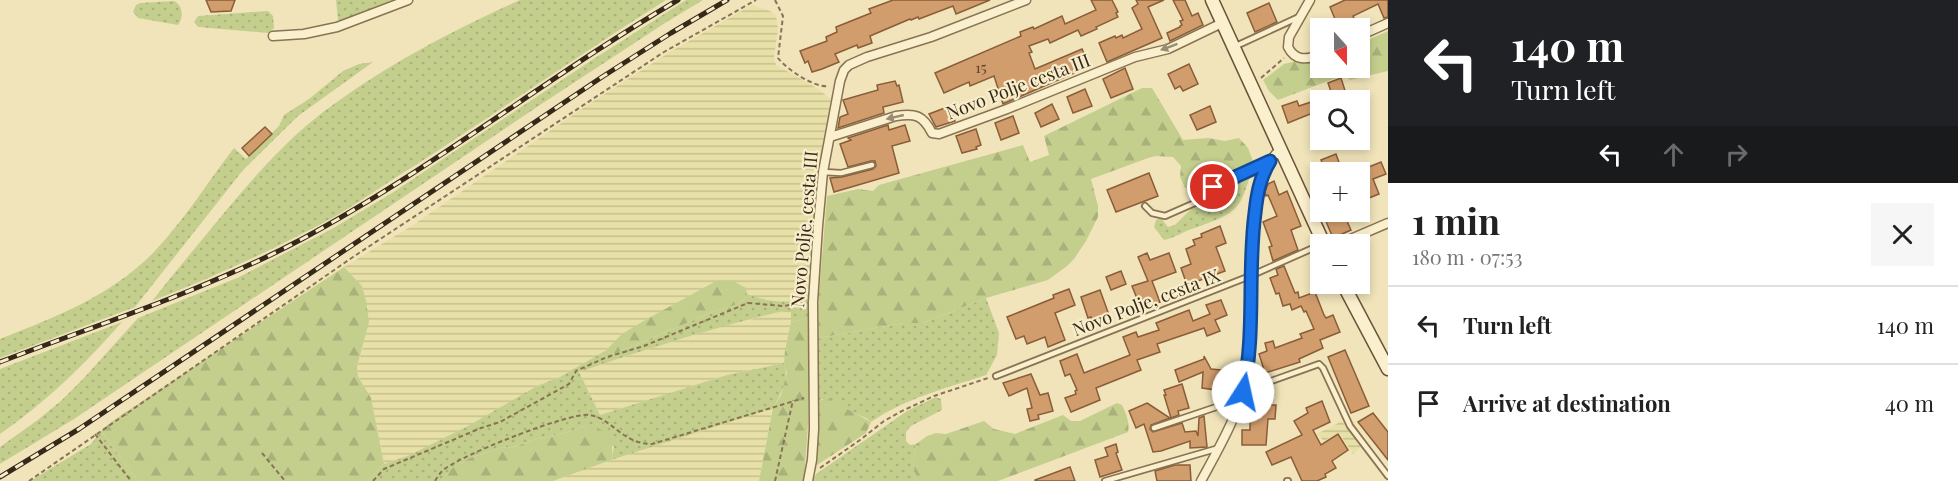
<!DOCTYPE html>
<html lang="en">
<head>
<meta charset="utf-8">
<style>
  :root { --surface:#fff; --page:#f6f6f6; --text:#222; --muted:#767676; --line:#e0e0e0 }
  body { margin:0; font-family:"Playfair Display",serif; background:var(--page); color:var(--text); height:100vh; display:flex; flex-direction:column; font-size:22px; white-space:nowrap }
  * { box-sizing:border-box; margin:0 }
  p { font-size:20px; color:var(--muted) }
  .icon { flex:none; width:33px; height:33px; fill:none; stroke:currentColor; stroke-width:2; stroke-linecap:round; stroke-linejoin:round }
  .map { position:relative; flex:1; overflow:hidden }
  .sheet { display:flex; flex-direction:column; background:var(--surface); width:570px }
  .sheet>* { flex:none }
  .banner { background:#202124; color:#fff; overflow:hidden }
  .needle { width:39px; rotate:159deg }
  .fabs { position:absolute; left:1310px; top:18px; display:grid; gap:12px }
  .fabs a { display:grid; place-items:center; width:60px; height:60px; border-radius:0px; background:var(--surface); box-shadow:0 3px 9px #0003; font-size:30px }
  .pin { position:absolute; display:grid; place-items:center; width:51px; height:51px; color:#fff; margin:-26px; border:3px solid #fff; border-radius:50%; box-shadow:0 2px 6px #0007 }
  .me { position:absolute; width:66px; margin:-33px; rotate:10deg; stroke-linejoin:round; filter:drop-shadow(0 0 4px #0008) }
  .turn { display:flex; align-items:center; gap:21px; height:126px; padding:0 24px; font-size:27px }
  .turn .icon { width:78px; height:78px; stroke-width:2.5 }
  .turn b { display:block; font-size:42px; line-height:51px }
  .lanes { display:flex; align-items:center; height:57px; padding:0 24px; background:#0003; justify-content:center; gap:30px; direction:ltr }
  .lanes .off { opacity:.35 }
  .round { display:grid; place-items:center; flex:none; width:63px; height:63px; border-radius:0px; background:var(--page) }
  .overview { display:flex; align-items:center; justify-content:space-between; height:102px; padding:0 24px }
  h1 { font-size:36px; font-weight:700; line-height:45px }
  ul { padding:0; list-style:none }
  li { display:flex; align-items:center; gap:18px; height:78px; padding:0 24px; border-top:2px solid var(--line) }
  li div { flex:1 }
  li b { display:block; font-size:22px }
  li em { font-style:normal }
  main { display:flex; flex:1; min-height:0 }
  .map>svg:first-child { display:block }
</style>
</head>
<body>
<main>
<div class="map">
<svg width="1388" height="481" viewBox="0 0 1388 481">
  <defs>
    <pattern id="farmland-rules" width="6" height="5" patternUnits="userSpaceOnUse" patternTransform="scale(1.5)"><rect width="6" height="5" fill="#e7e0a7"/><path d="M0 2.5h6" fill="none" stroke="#c7c08f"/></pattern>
    <pattern id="grass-dots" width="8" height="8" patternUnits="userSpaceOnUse" patternTransform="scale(1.5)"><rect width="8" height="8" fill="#c4cf8e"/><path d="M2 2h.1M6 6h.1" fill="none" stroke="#a9b27a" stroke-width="1.8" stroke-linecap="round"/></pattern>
    <pattern id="forest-firs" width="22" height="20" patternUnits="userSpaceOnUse" patternTransform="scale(1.5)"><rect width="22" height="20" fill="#c4cf8e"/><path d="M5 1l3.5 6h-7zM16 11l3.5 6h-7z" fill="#a9b27a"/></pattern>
  </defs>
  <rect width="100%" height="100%" fill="#f1e4ba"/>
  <g fill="url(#farmland-rules)">
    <polygon points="752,5 768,10 776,15 778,29 774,57 776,65 815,87 831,99 816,179 809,298 793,303 756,298 747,294 746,288 622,335 605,351 561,377 537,386 482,419 413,454 384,464 371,398 358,376 357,367 364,344 362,286 344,267 413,225 586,106 670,52"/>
    <polygon points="784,311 791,311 791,322 784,363 727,375 600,415 579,372 690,335"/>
    <polygon points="773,408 759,481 553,481 611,460"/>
    <polygon points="1342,421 1361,447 1353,454 1339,433 1324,441 1317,434"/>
  </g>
  <g fill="url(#grass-dots)">
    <polygon points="336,0 397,0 340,22 338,20"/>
    <path d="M 520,0 L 666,0 C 580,54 497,113 411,168 C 385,184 360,202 334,217 C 275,249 214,277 152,301 C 176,271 200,242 224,213 C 251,181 279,148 312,121 C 375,71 447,33 520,0 Z"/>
    <polygon points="686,0 703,0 665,23 543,103 74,419 0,464 0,447 39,419 62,400 84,378 138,318 237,278 330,230 392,193 592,60"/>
    <path d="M 174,1 C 183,5 184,18 178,25 L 138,18 L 133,12 L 136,5 L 140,3 Z"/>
    <polygon points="268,11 273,16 274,28 269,33 198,27 194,22 198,16"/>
    <path d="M 373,62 L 298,116 L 243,170 L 135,307 L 0,358 L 0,339 C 55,317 109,297 152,254 C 183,222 207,183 234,148 L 246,159 L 279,126 L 284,115 L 309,99 L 343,71 L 359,64 Z"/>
    <path d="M 1254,164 C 1239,210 1242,211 1195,228 C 1184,231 1175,238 1164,240 L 1154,227 L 1156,220 L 1161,218 L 1168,227 L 1175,225 L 1192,208 L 1206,199 L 1208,191 L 1202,188 Z"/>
    <path d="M 747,294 C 768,302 788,304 809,298 L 809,318 L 791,322 L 791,311 L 784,311 C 714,327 647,349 579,372 L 600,415 L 727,375 L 784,363 C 790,379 781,394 773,408 L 611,460 L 614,447 L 585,426 L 568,432 L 533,440 L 513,447 L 499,448 L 470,458 L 454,466 L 441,481 L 368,481 L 384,464 L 410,455 L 468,426 L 537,386 L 560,377 L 605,351 L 614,354 L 715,311 L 735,305 L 742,301 Z"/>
    <path d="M 986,298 L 999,333 L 997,355 L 986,375 C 947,388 906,398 871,422 L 866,418 L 822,399 L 819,401 L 816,395 L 816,349 L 818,338 L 904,323 L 923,323 Z"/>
    <path d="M 122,322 C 84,365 47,401 0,434 L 0,369 Z"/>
    <polygon points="936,397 941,399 942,410 911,426 906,432 906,441 910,445 916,444 913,463 917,481 813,481 816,474 907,411"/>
    <polygon points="101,431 138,481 30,481 91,444"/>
  </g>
  <g fill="url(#forest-firs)">
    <polygon points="1388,31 1388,71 1350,80 1344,75 1278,100 1269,91 1263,80 1284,64 1296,61 1306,64 1320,59 1320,68 1359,68 1359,44"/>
    <polygon points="1142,88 1152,88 1183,140 1208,138 1225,141 1239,138 1248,148 1254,164 1202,188 1185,188 1180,177 1181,166 1173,157 1156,156 1148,158 1091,179 1098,206 1098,217 1086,241 1074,259 1067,266 1048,280 986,298 923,323 904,323 818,338 819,294 827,196 858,189 873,191 879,185 1023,145 1030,162 1049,155 1044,136"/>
    <polygon points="344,267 362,286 366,301 369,322 357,367 358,376 371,398 384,464 368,481 138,481 101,431 111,422"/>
    <polygon points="718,280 733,281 746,288 747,294 742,301 735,305 715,311 614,354 605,351 622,334 647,319"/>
    <polygon points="809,318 808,425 804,481 759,481 773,408 781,395 787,373 784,363 785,351 791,322"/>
    <polygon points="827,398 871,422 866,433 817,465 819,401"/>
    <path d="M 1117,403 L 1122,405 C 1126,413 1130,423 1128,432 L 998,481 L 917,481 L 913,463 L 916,444 L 927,436 L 936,433 L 946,434 L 984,421 L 994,429 L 1015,434 L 1063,415 L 1071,421 L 1080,421 Z"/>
    <path d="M 585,426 C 607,427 616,439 611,460 L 553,481 L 441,481 L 454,466 L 470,458 L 499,448 L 514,447 L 533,440 L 568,432 Z"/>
  </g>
  <g fill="#d29d6d" stroke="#895d38" stroke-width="1.5">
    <polygon points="206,0 235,0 231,11 211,12"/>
    <polygon points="893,0 990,0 956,14 953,6 919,19 918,17 911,20 910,19 870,36 872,43 858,48 857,45 835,54 839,62 822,69 812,72 808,61 805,63 800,51 827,41 826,37 837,32 836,27 871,13 869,9"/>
    <polygon points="1091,0 1112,0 1118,12 1116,13 1118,17 1096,27 1097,29 1081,36 1078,30 1050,43 1048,39 1029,46 1032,52 1029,53 1035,69 1082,49 1090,66 1003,104 994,76 970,86 969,82 944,93 935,73 1021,36 1020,32 1033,27 1034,29 1062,16 1065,24 1096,10"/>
    <polygon points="1136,0 1164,0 1148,7 1162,38 1107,62 1099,43 1115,36 1116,38 1122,35 1123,38 1142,29 1132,8 1138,4"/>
    <polygon points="1173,0 1185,0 1192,16 1198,13 1203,25 1170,41 1167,33 1180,27 1180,26 1182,25 1180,21 1183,20"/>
    <polygon points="1345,0 1388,0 1388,17 1384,18 1378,4 1353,16 1354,18 1342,24 1345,28 1314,28 1335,19 1330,7"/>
    <polygon points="1269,3 1277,22 1255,32 1247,13"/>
    <polygon points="1189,64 1198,84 1183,91 1180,86 1175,89 1168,74"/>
    <polygon points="1125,68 1133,89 1111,98 1103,79"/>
    <polygon points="1341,78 1348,100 1334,100 1328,83"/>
    <polygon points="895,81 897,86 899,85 903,102 883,107 884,113 838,128 840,117 848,114 843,100 878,90 877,85"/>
    <polygon points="1085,89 1092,106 1073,113 1067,97"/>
    <polygon points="1297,101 1299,106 1311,102 1315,112 1288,123 1282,106"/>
    <polygon points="1052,104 1059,119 1041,127 1035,113"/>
    <polygon points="950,106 955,121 936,127 929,114"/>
    <polygon points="1210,106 1216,122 1197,130 1190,115"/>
    <polygon points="1013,116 1019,133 1001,140 995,123"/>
    <polygon points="888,125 889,130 905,125 910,141 892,146 899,173 834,192 830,178 842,177 873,169 876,166 875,161 871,161 848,167 840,144 851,140 848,138"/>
    <polygon points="265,127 272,134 249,156 242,148"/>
    <polygon points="976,129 981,145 976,147 977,149 962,153 956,136"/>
    <polygon points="1336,154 1340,165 1326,171 1321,160"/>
    <polygon points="1381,162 1386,174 1373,179 1379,194 1359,202 1359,171"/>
    <polygon points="1149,173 1158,196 1116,212 1107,190"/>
    <polygon points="1274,181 1279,195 1287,191 1301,226 1291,230 1298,250 1273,261 1269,247 1272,246 1263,222 1277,216 1268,195 1266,196 1265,192 1268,184"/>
    <polygon points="1322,212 1343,212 1351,230 1333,238"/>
    <polygon points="1220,226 1226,243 1216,247 1225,271 1187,285 1181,268 1191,264 1186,249 1195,245 1193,240 1202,237 1201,234"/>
    <polygon points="1147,253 1150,260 1169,253 1176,272 1152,281 1160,302 1147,307 1146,303 1140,306 1132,286 1148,281 1138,257"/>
    <polygon points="1284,266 1295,293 1298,292 1299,298 1315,292 1324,315 1326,318 1333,315 1340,332 1320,340 1323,348 1299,359 1300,362 1265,373 1259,354 1267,351 1265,343 1273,341 1275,348 1302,338 1300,334 1314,329 1306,311 1304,312 1301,306 1292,310 1290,304 1283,306 1279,293 1276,294 1270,278 1278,275 1276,269"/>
    <polygon points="1121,271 1126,284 1111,290 1106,277"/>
    <polygon points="1069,289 1075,305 1055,313 1065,340 1048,347 1045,337 1027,344 1024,336 1016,339 1007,317 1054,298 1053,295"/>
    <polygon points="1100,290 1109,315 1100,318 1102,323 1094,326 1091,317 1088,318 1081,297"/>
    <polygon points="1221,300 1227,315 1215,320 1220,331 1207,336 1204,328 1157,344 1160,352 1137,360 1141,370 1096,388 1100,400 1071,412 1065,398 1076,394 1075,391 1077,390 1070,374 1065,376 1060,361 1077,354 1084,373 1130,355 1123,337 1136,332 1138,337 1159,330 1156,323 1189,310 1193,321 1210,314 1206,305"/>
    <polygon points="1345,350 1369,406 1351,413 1328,357"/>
    <polygon points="1204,356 1211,369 1231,371 1230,392 1202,388 1203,372 1179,382 1175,370 1204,359"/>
    <polygon points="1031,374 1040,395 1048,393 1053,411 1038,415 1039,419 1030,421 1027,409 1032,408 1027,388 1009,396 1003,383"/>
    <polygon points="1182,384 1189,408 1178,411 1179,415 1171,418 1164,395 1166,395 1164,390"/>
    <polygon points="1322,401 1330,422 1313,430 1321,445 1338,434 1348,450 1332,461 1336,468 1325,474 1326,477 1317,481 1302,481 1291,457 1272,465 1266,452 1302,435 1294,421 1308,413 1306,408"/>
    <polygon points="1147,403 1170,418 1151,425 1150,429 1153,432 1182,423 1185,432 1196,431 1198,436 1199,418 1204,416 1207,447 1190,448 1190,441 1161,451 1153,452 1144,424 1136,428 1129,411"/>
    <polygon points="1261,405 1276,405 1275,419 1268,419 1266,445 1242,445 1242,430 1250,430 1250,408 1260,409"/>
    <polygon points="1373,413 1388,432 1388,460 1358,422"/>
    <polygon points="1116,444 1118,452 1116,453 1122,470 1100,477 1095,460 1108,456 1105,448"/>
    <polygon points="1175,465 1190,465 1191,481 1157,481 1155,471"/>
    <polygon points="1070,467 1075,481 1035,481 1035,480"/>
  </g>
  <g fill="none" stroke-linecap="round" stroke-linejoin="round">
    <defs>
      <g id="lane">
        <polyline points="1236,46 1299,17"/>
        <polyline points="823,172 841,173 872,165"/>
        <polyline points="1145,206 1152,213 1165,216 1197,202 1213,187 1268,162"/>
        <polyline points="996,376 1250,276 1320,245"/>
        <polyline points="1243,391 1319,364 1323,368 1350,426 1388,476"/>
        <polyline points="1154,428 1240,399"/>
        <polyline points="1105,481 1219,448"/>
        <polyline points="1287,481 1288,481"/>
      </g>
      <g id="street">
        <path d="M 1310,0 L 1289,37 L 1288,47 C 1295,61 1306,60 1320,55"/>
        <polyline points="273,36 304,34 337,27 408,0"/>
        <polyline points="1359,36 1388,23"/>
        <path d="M 830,137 L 896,116 C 915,113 923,115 932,133 L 939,134 L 1007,109 L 1135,57 L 1168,49 L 1222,23"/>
        <polyline points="1339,244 1388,223"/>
        <polyline points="808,481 812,460 814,429 813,302 818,226 823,172 840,81 844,70 849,65 867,57 931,37 1026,0"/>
        <path d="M 1201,481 C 1220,446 1241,411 1247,372 C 1256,318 1237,185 1280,150"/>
      </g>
      <g id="secondary">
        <polyline points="1212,0 1324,244"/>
        <polyline points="1343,284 1388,369"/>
      </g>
    </defs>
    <use href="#lane" stroke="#887353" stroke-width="8"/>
    <use href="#street" stroke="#887353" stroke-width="11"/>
    <use href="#secondary" stroke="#6a5337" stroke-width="15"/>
    <g stroke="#887353" stroke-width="2" stroke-dasharray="4.5 3" stroke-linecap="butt">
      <path d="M 775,0 L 783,16 L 778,58 C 786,69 816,89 829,86"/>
      <polyline points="1261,78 1284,58"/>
      <polyline points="95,434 131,481"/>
      <polyline points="262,453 285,481"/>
      <polyline points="820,468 860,440 884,421 900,412 934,396 988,378"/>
      <polyline points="29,481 353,257 664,52 756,0"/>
      <polyline points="373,481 384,469 481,428 500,422 569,384 576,371 607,357 644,346 748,303 783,306 804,303"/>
      <path d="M 435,481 C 439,474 443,469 451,465 C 471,452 569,412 590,415 C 613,419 622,444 652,444 L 804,398"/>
      <polyline points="775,481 793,400"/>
    </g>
    <use href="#lane" stroke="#fbf0ce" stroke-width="4.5"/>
    <use href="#street" stroke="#fbf0ce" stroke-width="8"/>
    <use href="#secondary" stroke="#fbf0ce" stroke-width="12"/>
    <defs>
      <g id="rail">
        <path d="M 0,362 C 102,323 206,290 302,239 C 433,169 550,75 678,0"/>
        <polyline points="0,477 79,429 602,77 671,33 727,0"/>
      </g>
    </defs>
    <use href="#rail" stroke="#36291a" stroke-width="5"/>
    <use href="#rail" stroke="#f8edca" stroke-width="3" stroke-dasharray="9" stroke-linecap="butt"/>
  </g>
  <defs><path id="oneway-solid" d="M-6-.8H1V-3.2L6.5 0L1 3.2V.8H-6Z" transform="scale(1.5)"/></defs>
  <g fill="#988c74">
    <use href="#oneway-solid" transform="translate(1169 47) rotate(160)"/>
    <use href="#oneway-solid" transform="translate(895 117) rotate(167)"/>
  </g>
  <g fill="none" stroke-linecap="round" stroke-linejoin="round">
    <defs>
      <path id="route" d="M 1213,187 L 1270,161 C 1260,177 1257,194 1255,213 C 1247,272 1256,333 1243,392"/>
    </defs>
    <use href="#route" stroke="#114b97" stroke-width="15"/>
    <use href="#route" stroke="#1a73e8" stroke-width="10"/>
  </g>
  <g text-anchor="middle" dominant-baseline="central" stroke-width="4.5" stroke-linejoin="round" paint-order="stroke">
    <g font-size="15" fill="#5d462f">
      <text x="981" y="67">15</text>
    </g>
    <g font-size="18" fill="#36291a" stroke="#f8edca">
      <text transform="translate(1018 86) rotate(-21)">Novo Polje cesta III</text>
      <text transform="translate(804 229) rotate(-85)">Novo Polje, cesta III</text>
      <text transform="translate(1146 302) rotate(-21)">Novo Polje, cesta IX</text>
    </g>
  </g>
</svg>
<div class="fabs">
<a><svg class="needle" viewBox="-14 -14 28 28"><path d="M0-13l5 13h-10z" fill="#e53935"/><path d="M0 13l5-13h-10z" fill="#767676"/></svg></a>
<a><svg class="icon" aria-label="search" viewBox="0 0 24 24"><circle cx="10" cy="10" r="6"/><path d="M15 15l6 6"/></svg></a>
<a>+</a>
<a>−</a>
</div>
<div class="pin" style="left:1213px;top:187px;background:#d93025"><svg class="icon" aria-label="arrive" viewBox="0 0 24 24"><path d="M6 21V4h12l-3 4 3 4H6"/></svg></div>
<svg class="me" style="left:1243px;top:392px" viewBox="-20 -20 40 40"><circle r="19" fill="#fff"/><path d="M0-13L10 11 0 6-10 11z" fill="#1a73e8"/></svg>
</div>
<section class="sheet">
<div class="banner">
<div class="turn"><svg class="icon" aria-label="left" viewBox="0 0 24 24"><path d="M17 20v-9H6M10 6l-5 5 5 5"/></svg><div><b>140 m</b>Turn left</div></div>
<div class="lanes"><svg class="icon" aria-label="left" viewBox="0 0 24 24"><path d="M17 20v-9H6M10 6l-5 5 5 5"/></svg><svg class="icon off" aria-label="ahead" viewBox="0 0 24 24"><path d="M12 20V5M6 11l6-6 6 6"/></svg><svg class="icon off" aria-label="right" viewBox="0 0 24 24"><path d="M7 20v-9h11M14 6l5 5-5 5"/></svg></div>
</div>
<div class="overview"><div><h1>1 min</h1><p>180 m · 07:53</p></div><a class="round"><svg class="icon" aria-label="close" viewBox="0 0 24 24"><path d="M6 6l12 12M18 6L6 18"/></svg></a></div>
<ul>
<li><svg class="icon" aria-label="left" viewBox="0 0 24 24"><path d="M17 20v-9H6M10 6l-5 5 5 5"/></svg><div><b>Turn left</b></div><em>140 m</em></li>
<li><svg class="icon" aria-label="arrive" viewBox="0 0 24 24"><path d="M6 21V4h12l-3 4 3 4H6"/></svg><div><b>Arrive at destination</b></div><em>40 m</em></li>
</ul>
</section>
</main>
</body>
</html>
